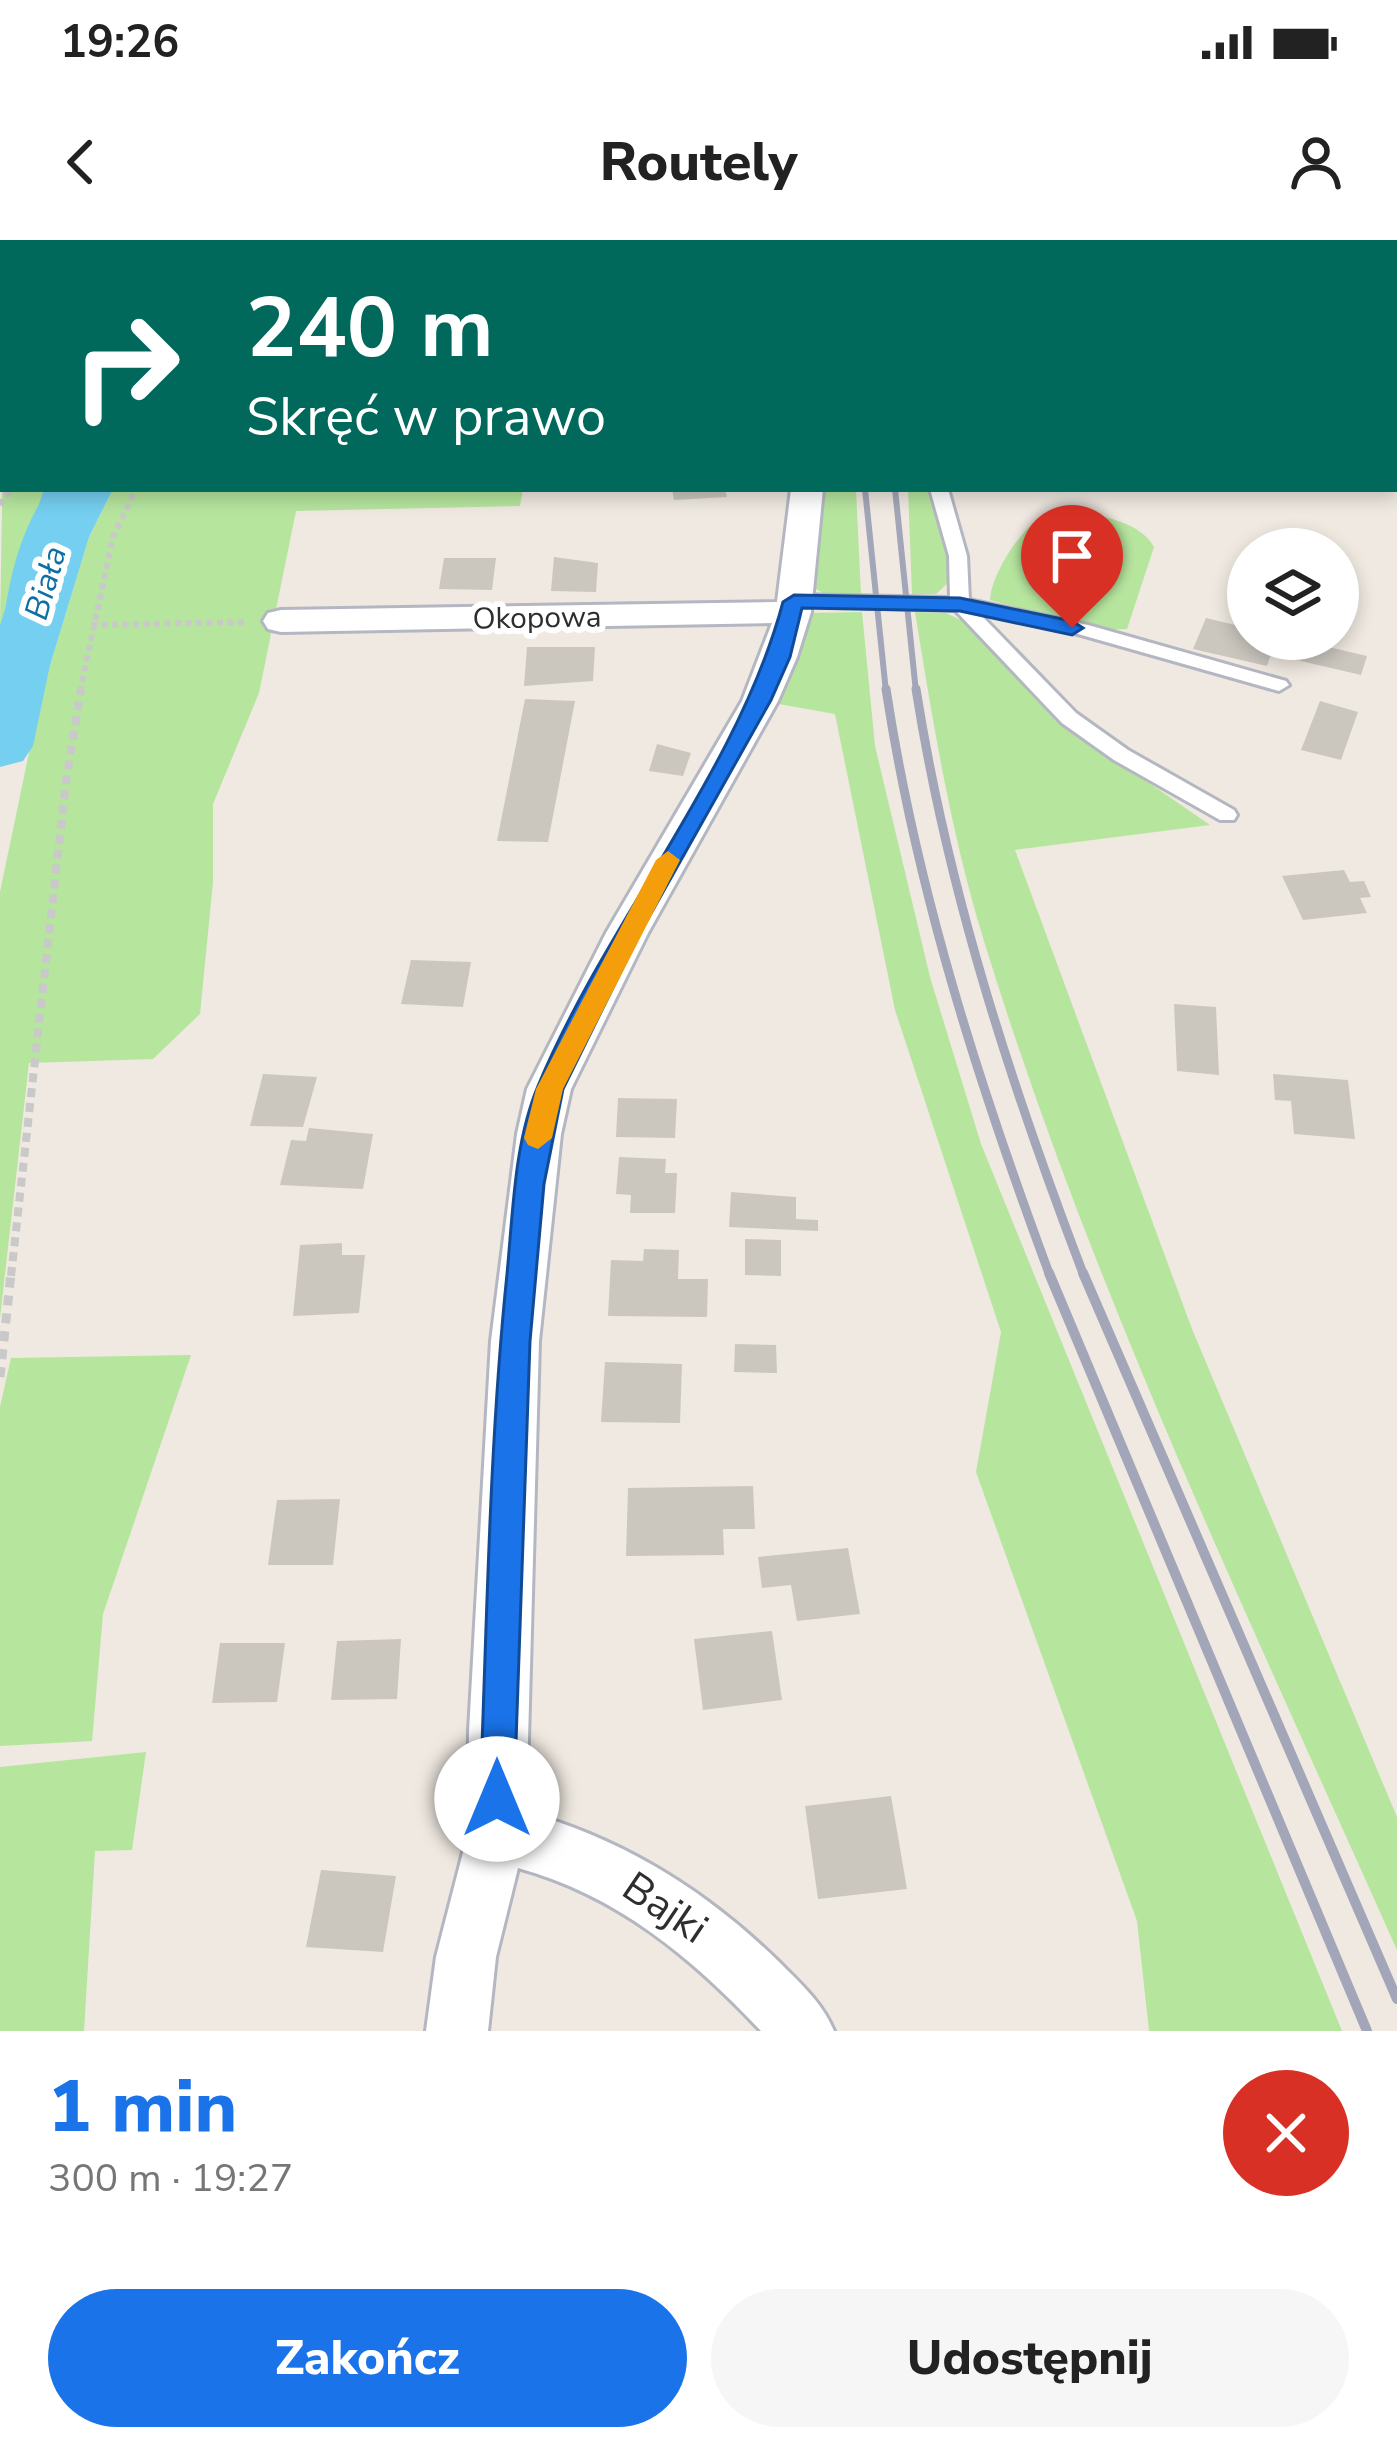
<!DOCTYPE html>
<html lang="pl">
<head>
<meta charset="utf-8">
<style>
  :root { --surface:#fff; --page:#f6f6f6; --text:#222; --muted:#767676; --accent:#1a73e8 }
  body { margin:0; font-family:"Nunito Sans",sans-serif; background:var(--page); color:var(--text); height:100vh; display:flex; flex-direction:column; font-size:45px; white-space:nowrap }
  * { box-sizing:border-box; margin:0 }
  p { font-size:39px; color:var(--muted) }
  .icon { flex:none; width:66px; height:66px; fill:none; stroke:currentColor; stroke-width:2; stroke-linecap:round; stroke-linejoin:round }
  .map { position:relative; height:1791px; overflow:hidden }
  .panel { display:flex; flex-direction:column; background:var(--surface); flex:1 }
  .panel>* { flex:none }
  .banner { position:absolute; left:0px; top:0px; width:1398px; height:252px; box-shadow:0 6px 18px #0003; background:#00695c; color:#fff; overflow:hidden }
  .controls { position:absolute; left:1227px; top:288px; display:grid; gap:24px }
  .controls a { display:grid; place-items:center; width:132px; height:132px; border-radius:50%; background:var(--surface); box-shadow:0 6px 18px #0003; font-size:60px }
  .pin { position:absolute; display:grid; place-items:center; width:102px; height:102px; color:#fff; margin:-123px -51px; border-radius:50% 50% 50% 0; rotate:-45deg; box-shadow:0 0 12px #0007 }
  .pin .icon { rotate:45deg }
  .me { position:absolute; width:132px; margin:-66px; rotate:0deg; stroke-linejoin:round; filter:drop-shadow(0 0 9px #0008) }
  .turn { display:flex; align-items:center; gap:42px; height:252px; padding:0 48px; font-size:54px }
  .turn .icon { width:156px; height:156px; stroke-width:2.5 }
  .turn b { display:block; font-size:84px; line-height:102px }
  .round { display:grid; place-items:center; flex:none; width:126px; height:126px; border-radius:63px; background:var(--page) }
  .head { display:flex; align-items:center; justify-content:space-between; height:204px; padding:0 48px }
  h1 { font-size:72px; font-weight:800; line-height:90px; color:var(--accent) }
  .primary-button { display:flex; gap:24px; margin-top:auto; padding:24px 48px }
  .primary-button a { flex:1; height:138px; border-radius:72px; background:var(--accent); color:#fff; font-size:48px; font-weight:800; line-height:138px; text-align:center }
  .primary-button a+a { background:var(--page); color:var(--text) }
  .status { display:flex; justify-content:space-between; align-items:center; height:84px; padding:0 60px; background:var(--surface); direction:ltr }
  .status svg { height:33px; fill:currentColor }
  header { display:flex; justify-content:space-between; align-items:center; height:156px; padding:0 48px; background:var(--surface); font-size:54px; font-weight:800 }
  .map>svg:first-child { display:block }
</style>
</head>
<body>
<div class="status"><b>19:26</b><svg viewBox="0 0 49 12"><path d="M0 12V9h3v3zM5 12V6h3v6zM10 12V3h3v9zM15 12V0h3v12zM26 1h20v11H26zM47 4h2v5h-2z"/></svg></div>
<header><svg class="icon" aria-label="back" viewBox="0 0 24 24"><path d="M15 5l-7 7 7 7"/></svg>Routely<svg class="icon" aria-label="person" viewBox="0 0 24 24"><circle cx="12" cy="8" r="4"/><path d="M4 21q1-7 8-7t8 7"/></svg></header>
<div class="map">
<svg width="1397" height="1791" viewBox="0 0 1397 1791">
  <rect width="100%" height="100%" fill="#efe9e1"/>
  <g fill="#b6e59e">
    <polygon points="3,212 3,249 49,249 0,386"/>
    <polygon points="113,249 523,249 520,266 296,271 259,453 213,564 213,642 200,774 153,819 29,823 0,1078 0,652 41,455 89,297"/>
    <polygon points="821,249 856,249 861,355 825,354 809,345"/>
    <polygon points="908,249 929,249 950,328 950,341 936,354 912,354"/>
    <path d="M 1051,272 C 1083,271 1138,277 1154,307 L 1127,389 L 1099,390 L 990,360 C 991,334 1024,281 1051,272 Z"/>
    <polygon points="862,372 875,506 930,737 981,904 1342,1791 1149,1791 1137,1681 976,1232 1001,1092 895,770 835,474 773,463 803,378 811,373"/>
    <path d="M 915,372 L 946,373 L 965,382 L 1058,480 L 1210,585 L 1015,610 L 1192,1089 L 1397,1577 L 1397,1710 C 1249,1378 1091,1049 984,701 C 951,594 933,483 915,372 Z"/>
    <polygon points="191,1115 103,1374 92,1501 0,1506 0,1167 11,1118"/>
    <polygon points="146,1512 132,1610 95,1611 84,1791 0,1791 0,1527"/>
  </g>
  <path fill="#75cff0" d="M 49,249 L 113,249 L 89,297 L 41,455 L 0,458 C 0,389 7,308 49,249 Z"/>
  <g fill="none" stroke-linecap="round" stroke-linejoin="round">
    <polygon fill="#75cff0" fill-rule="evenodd" points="44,249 102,249 51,420 33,506 23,521 0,527 0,385"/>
  </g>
  <g fill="#cbc7bf">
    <polygon points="672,249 725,249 727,257 674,260"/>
    <polygon points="554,317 598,323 596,352 551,351"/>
    <polygon points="444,318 496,318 492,350 439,349"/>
    <polygon points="1206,378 1248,388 1248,399 1276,399 1267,426 1193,409"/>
    <polygon points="1294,399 1367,416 1361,435 1288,418"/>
    <polygon points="527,407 595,407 593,441 524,446"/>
    <polygon points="525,459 575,461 548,602 497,601"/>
    <polygon points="1320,461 1358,472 1341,520 1301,510"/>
    <polygon points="657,504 691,513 683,536 649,531"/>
    <polygon points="1344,630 1350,642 1364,641 1371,657 1360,658 1367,673 1303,680 1282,636"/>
    <polygon points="411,720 471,722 463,767 401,764"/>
    <polygon points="1174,764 1216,767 1219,835 1177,831"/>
    <polygon points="263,834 317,837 303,887 250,886"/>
    <polygon points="1273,834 1348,840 1355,899 1294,894 1291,861 1275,860"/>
    <polygon points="618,858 677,859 675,898 616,897"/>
    <polygon points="309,888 373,894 363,949 280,945 291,900 306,901"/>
    <polygon points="619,917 666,919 665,933 677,933 675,973 630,973 631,955 616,954"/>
    <polygon points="731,952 796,957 796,979 818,980 818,991 729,987"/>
    <polygon points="745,999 781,1000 781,1036 745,1035"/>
    <polygon points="342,1003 342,1015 365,1015 359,1073 293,1076 300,1005"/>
    <polygon points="644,1009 679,1010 678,1039 708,1039 707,1077 608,1076 611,1020 643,1021"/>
    <polygon points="735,1104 776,1105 777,1133 734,1132"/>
    <polygon points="605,1122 682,1124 680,1183 601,1182"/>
    <polygon points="753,1246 755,1289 723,1289 724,1315 626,1316 628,1248"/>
    <polygon points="340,1259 333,1325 268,1325 277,1260"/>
    <polygon points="848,1308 860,1374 797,1381 791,1345 762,1348 758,1317"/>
    <polygon points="772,1391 782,1460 703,1470 694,1399"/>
    <polygon points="401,1399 397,1459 331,1460 337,1401"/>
    <polygon points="220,1403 285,1403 277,1462 212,1463"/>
    <polygon points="891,1556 907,1649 818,1659 805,1566"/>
    <polygon points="321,1630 396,1636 383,1712 306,1707"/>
  </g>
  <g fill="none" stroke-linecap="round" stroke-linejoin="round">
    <defs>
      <g id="service">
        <polygon points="936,0 952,0 935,3"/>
        <polygon points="930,249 948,249 967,316 969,360 1088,385 1286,441 1289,445 1279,451 1078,394 979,373 1076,473 1128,510 1234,570 1237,575 1234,580 1220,580 1114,520 1062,483 955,370 787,365 785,361 794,355 950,358 949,316"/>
      </g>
      <g id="minor">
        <polygon points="795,0 823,0 824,3 796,3"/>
        <rect x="1395" y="133" width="2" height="18"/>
        <path d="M 791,249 L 823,249 L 811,372 L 797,417 L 778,461 L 648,693 L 571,849 L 561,894 L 539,1101 L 526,1572 C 623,1599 705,1650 777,1720 C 799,1742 822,1762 834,1791 L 761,1791 C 691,1717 617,1655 518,1628 L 496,1717 L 488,1791 L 426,1791 L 436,1717 L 468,1593 L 469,1491 L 491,1101 L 517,894 L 527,849 L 606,693 L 742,461 L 772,383 L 281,392 L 268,389 L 263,381 L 268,373 L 281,370 L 777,362 Z"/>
      </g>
    </defs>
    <use href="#service" stroke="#b4b7c1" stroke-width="6"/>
    <use href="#minor" stroke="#b4b7c1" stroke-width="6"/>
    <g stroke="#c9c9c9" stroke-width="6" stroke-dasharray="6 4.5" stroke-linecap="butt">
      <polyline points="0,265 11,249"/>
      <polyline points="91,385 246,382"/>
      <polyline points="80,452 113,297 136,249"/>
    </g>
    <polyline stroke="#c9c9c9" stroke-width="8" stroke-dasharray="9 6" stroke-linecap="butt" points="11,1036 66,541 81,449"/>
    <polyline stroke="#c9c9c9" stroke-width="9" stroke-dasharray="10 8" stroke-linecap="butt" points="0,1137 11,1033"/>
    <use href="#service" fill="#fff" fill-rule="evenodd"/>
    <use href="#minor" fill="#fff" fill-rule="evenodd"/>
    <g stroke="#a3a6b8" stroke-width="6">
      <polyline points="865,249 886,452"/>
      <polyline points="895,249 916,452"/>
    </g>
    <g stroke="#a3a6b8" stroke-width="9">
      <path d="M 886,449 C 917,652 979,845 1050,1036"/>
      <path d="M 916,449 C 948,652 1011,845 1084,1036"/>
    </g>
    <g stroke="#a3a6b8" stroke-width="10">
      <polyline points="1049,1033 1367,1791"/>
      <polyline points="1083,1033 1397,1759"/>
    </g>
  </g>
  <path fill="#1a73e8" stroke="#114b97" stroke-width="3" d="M 794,355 L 960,358 L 1072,381 L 1083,388 L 1072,395 L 960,371 L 802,368 L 790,417 L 771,460 L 640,693 L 563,849 L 544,944 L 530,1101 L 514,1559 L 509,1572 L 497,1577 L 485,1572 L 480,1559 C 487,1384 489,1208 507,1034 C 513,973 514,903 538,846 C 606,682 738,531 783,362 Z"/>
  <polygon fill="#f59e0b" points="668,611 680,620 563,849 552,898 538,909 528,905 524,898 536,849 656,620"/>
  <g text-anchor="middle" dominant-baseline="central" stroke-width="12" stroke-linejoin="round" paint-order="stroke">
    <g font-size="30" fill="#2e2e2e" stroke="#fff">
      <text transform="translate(537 378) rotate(-1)">Okopowa</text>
    </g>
    <g font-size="33" font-style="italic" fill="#0d6fa3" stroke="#fff">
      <text transform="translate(46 343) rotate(-74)">Biała</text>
    </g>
    <g font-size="42" fill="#2e2e2e" stroke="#fff">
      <text transform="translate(665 1668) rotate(34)">Bajki</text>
    </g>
  </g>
</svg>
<div class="controls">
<a><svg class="icon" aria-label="layers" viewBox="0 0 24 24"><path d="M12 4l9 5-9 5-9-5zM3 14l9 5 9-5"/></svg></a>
</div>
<div class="pin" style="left:1072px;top:388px;background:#d93025"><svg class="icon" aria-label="arrive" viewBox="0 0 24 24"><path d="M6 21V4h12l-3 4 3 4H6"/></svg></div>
<svg class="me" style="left:497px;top:1559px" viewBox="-20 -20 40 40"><circle r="19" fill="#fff"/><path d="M0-13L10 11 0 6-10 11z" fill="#1a73e8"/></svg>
<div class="banner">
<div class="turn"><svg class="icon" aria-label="right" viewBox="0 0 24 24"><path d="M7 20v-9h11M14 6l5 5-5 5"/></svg><div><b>240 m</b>Skręć w prawo</div></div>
</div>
</div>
<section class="panel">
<div class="head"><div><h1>1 min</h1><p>300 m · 19:27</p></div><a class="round" style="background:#d93025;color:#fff"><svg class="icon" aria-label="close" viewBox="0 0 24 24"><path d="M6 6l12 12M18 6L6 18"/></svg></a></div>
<div class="primary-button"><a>Zakończ</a><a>Udostępnij</a></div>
</section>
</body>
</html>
